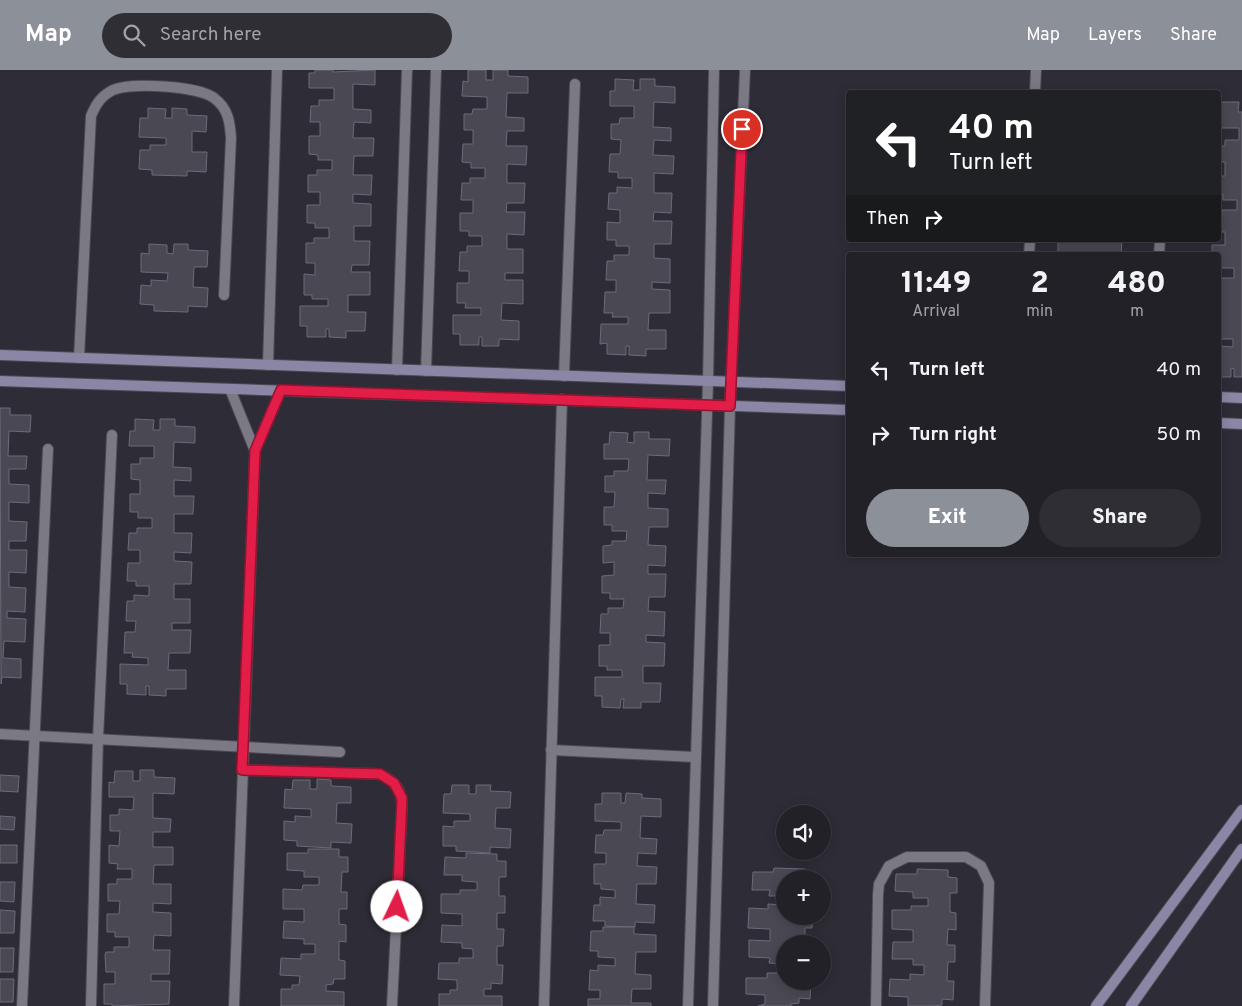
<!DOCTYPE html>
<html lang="en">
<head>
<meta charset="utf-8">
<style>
  :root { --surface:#222128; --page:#2e2e34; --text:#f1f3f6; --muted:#a2a3a8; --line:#3f3e45; --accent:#8c9099 }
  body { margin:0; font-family:Overpass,sans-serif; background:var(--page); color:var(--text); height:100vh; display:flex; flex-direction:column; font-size:19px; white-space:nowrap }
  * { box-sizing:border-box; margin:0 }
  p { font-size:16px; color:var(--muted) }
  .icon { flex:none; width:28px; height:28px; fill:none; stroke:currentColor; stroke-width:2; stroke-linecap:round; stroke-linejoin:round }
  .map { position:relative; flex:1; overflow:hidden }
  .drawer { position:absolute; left:846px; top:182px; width:375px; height:305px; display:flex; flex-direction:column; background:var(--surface); border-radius:5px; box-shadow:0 2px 12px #0003,0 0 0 1px var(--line) }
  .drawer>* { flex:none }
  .top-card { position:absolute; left:846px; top:20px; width:375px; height:152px; border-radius:5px; box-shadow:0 2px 12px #0003,0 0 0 1px var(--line); background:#202124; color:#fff; overflow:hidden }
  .controls { position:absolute; left:776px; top:735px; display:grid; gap:10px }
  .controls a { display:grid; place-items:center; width:55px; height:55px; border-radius:50%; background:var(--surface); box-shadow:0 2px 12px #0003,0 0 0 1px var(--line); font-size:25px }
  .pin { position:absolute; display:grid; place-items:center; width:42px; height:42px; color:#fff; margin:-21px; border:2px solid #fff; border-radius:50%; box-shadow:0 1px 5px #0007 }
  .me { position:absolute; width:55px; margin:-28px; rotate:3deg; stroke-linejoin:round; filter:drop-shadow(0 0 4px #0008) }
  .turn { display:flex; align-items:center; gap:18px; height:105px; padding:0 20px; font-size:22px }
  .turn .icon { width:65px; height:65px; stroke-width:2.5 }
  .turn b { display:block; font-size:35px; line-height:42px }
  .then { display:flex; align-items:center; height:48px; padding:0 20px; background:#0003; gap:10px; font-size:19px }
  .eta { display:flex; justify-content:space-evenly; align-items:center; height:85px; text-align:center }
  .eta b { font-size:30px; font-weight:800; line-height:35px }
  .action { display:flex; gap:10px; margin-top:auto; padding:10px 20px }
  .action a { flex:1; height:58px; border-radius:30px; background:var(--accent); color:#fff; font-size:20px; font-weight:800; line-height:58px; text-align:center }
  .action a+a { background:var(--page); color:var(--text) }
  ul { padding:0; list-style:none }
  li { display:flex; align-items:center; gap:15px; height:65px; padding:0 20px }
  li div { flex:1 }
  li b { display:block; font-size:19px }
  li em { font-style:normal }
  header { display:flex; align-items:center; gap:30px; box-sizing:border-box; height:70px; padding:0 25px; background:var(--accent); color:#fff }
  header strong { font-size:24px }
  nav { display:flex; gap:28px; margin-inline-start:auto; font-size:18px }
  .search { width:350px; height:45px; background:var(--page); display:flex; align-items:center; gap:12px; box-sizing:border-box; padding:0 18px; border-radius:28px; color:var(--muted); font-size:19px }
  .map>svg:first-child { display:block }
</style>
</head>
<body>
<header>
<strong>Map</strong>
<div class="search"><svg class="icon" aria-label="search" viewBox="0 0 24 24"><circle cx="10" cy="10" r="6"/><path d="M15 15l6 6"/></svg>Search here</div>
<nav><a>Map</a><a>Layers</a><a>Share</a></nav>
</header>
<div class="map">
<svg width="1242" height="936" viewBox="0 0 1242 936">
  <rect width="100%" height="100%" fill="#2e2c36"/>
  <g fill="#4a4853" stroke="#6d6b77">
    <polygon points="315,0 333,0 333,2 375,0 375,15 353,14 353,39 371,40 371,53 354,52 353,68 374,68 373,86 354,86 353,105 372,105 371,125 353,124 353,133 371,134 371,156 354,156 354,171 370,171 369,195 352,195 351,202 370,202 370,225 348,225 348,242 366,242 365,261 346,261 346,268 329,267 329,259 326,259 326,267 307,267 307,256 300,256 300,236 328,236 328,229 312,229 312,225 304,225 304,204 315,205 315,193 306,193 306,173 314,173 314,168 329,168 329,158 315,158 315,153 307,153 307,135 320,135 320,122 308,122 308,105 317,105 317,100 332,100 332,90 318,90 318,85 309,84 309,66 320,66 320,52 310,52 311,36 319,36 319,30 334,30 334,18 309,18 309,3 315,3"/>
    <polygon points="468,0 486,0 486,10 493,10 493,0 508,0 508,6 528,7 528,23 507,23 506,47 524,48 524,61 507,61 506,76 527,76 526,95 507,94 507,113 525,113 524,133 507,133 506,142 525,142 524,165 507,164 507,179 523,179 523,203 505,203 505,210 523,210 523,234 502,233 501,250 519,251 519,270 499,269 499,276 482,276 482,267 479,267 479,275 460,275 460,264 453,264 453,245 481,245 481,238 465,238 466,233 457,233 457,213 469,213 469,201 459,201 460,182 467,182 467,176 482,176 482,166 469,166 469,161 460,161 460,143 473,143 473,130 461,130 462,113 470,113 470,108 485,108 485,98 471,98 471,93 462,92 463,74 473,74 473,60 464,60 464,44 472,44 473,39 487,39 487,27 462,26 463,11 468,12"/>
    <polygon points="615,9 634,10 633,20 640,20 640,9 655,9 655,16 675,17 675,33 654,32 653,57 671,58 671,71 654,70 653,85 674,86 673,104 654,103 654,123 672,123 671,143 654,142 653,151 672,151 671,174 654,174 654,188 670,189 670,213 652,212 652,219 670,220 670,243 649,243 648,260 666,260 666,279 646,279 646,286 629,285 629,276 626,276 626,285 607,284 607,273 600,274 601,254 628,254 628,247 612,247 613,243 604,243 605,222 616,222 616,210 606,210 607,191 614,191 614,185 629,185 629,176 616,176 616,170 607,170 607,152 620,153 620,140 608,139 609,123 617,123 617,117 632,118 632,108 618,108 618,102 609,102 610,84 620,84 621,70 611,69 611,54 619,54 620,48 634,48 634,36 610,36 610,21 615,21"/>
    <polygon points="1220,32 1239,32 1238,42 1242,42 1242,307 1234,307 1234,299 1231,298 1231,307 1219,307 1219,276 1233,277 1233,269 1219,269 1219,208 1234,208 1234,198 1221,198 1219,185 1212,185 1212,175 1225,175 1225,162 1219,162 1219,145 1222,145 1222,140 1237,140 1237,130 1223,130 1223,124 1219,124 1219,106 1225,106 1225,92 1219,92 1219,76 1225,76 1225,70 1239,70 1239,58 1219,58"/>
    <polygon points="148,38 166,39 165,48 172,48 172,38 187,39 187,45 207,46 206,62 192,61 192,82 207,82 206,102 187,101 187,106 152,105 152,100 139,99 140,80 150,80 150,75 166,75 166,68 139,67 140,48 148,48"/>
    <polygon points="1058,170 1122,170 1121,185 1058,183"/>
    <polygon points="149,174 167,175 167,183 173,184 174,174 188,174 188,180 208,181 207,197 194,197 193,217 208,218 207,237 188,236 188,242 154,241 154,235 140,234 141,215 151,216 151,210 167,211 168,203 141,202 141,183 149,184"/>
    <polygon points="0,338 10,338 10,345 31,345 30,362 9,361 8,386 27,386 26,399 9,399 9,414 29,415 29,433 9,432 9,451 27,452 26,471 9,471 9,480 27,480 26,503 9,502 9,517 26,518 25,542 7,541 7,548 26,549 25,572 4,571 3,588 21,589 21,608 2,607 1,614"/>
    <polygon points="135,349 154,350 153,360 160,360 160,349 175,349 175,356 195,357 195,373 174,372 173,397 191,398 191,411 174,410 174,426 194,426 193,444 174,444 174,463 192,463 191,483 174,482 174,491 192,492 191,514 174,514 174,529 190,529 190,553 172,553 172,560 191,560 190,583 169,583 168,600 186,600 186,619 166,619 166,626 149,625 149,616 146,616 146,625 127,624 127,614 120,614 120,594 148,595 148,588 132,587 133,583 124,583 125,562 135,562 136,551 126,551 127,531 134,531 134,525 149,526 149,516 136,516 136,511 127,511 128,493 140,493 140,480 128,480 129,463 137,463 137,458 152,458 152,448 138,448 138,442 130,442 130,424 140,424 140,410 131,409 131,394 140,394 140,388 154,388 154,376 129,376 130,361 135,361"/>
    <polygon points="610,362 628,363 627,372 634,373 634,362 649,362 649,369 670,369 669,386 648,385 647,410 666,410 665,424 648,423 648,438 668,439 668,457 649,457 648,475 666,476 665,496 648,495 648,504 666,504 665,527 649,527 648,541 665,542 664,566 646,565 646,572 665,573 664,596 643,596 643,613 661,613 660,632 641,632 641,638 623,638 624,629 621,629 620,638 602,637 602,626 595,626 595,607 622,607 622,600 607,600 607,596 599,596 599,575 610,575 610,563 600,563 601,544 608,544 608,538 623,538 624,529 610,529 610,523 602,523 602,506 614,505 614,492 603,493 603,476 612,475 612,471 626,471 627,461 612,461 612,455 604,455 604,437 614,437 615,422 605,422 605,406 614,406 614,401 628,401 629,389 604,389 604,374 609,374"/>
    <polygon points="140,700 154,700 154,707 175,708 174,724 153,723 153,748 171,749 170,762 153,762 153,777 173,777 173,795 154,795 153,814 171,814 171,834 153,833 153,842 171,843 171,866 154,865 153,880 170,880 169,904 151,904 151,911 170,911 169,934 112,936 112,934 104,934 104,914 115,914 115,902 106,902 105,885 106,882 114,882 114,877 129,877 129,867 115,867 115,862 107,862 107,844 119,844 120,831 108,831 108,814 117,814 117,809 132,809 132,799 117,799 118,794 109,793 109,775 119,776 120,761 110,761 110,745 119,745 119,739 133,740 134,727 109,727 109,712 114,713 115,701 133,701 133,711 140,711"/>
    <polygon points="0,705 19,706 18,722 0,721"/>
    <polygon points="317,709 331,710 331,716 351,717 351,733 337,733 336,753 352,754 351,773 331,772 331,778 297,776 297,771 284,770 284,751 295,752 295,746 311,747 311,739 284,738 285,719 292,720 293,710 310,710 310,719 317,719"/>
    <polygon points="452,715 469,715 469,724 476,724 476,715 491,715 490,721 511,722 510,738 496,738 495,758 511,759 510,778 490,777 490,783 456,781 456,776 443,776 443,756 454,757 454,751 470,751 470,744 443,743 444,724 451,724"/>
    <polygon points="602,723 621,723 621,733 625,733 626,723 642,724 642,728 661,729 661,747 641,746 640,768 657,769 656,784 638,783 637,796 657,797 656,814 637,814 636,834 655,835 654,853 635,852 635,857 605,856 605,851 593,851 594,835 600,835 600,827 615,828 615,820 601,819 601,814 594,814 594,794 606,794 606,783 595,783 596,765 603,765 604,760 621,760 621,752 595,751 595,734 602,734"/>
    <polygon points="0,746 15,747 14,760 0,759"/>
    <rect x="0" y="775" width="17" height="18"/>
    <polygon points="308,779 339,779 339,787 348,787 348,802 342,802 341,822 347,822 347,839 339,839 339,854 346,855 346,872 339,871 339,890 345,891 345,909 334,909 333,914 326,915 326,921 344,922 344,936 281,936 281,919 292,919 292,915 299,915 300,906 280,905 281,888 301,889 301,884 315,884 315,874 304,874 304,869 283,868 284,851 304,852 304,839 283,839 283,819 302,820 303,815 319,815 319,807 304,807 304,801 287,800 287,783 308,783"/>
    <polygon points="466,783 497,784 497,791 506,791 506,807 499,807 499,826 505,826 505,843 497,843 497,859 504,859 503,876 497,876 497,895 503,895 502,914 491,913 491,919 484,919 484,926 502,926 502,936 439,936 439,924 450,924 450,920 457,920 457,910 438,909 439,893 459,893 459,888 473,888 473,879 462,878 462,873 441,872 442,855 462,856 462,844 441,843 441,824 460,824 460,820 477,820 477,812 462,811 462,805 444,805 445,787 466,788"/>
    <polygon points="774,798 805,799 804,806 814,806 814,809 785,809 785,846 813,846 812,858 805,858 805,874 785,874 785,911 811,911 810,929 799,928 799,933 791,934 791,936 758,936 765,934 765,925 746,924 746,908 767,908 767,903 781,903 781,894 769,893 770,888 749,887 749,870 770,871 770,859 748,858 749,838 768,839 768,834 784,835 785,826 769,826 770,820 752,820 753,802 773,802"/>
    <polygon points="917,799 948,800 948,807 957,808 957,823 950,823 950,842 956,843 956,860 948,859 947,875 955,875 955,892 948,892 947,911 954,911 953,930 942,929 942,935 934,936 908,936 908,927 889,926 890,909 910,910 910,904 924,905 924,895 913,895 913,889 892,889 893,872 913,872 913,860 892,859 892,840 911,840 911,836 928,836 928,828 913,828 913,822 895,821 896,804 917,804"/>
    <polygon points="0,812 15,812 14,832 0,831"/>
    <polygon points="0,840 15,841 14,863 0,863"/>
    <polygon points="603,857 634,857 634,864 656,865 656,882 636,882 635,904 651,905 651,919 632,919 631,933 651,933 651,936 588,936 588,929 600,929 600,920 589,920 590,900 598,901 598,895 615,896 615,888 598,887 598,881 590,881 591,861 603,861"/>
    <polygon points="0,878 14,878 13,902 0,902"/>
    <polygon points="0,909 14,909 13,932 0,932"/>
  </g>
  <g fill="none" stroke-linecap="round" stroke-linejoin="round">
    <defs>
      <g id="street">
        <polyline points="1035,22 1036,0"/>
        <polyline points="1029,185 1030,170"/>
        <polyline points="1159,185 1160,170"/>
        <path d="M 79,288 L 91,46 C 96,34 101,26 113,20 C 130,12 199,16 214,28 C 228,38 230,52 231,68 L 224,225"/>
        <polyline points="268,295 277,0"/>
        <polyline points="397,300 407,0"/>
        <polyline points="426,301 436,0"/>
        <polyline points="564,306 575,14"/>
        <polyline points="230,319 255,381 234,936"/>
        <polyline points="255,381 281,320"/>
        <polyline points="0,664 340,682"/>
        <polyline points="551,680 695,687"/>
        <path d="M 242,700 L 379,704 C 395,711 402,720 402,737 L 392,936"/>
        <polyline points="22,936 48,379"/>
        <polyline points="91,936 98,669 112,365"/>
        <polyline points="544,936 562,329"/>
        <polyline points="688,936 708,312 714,0"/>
        <polyline points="713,936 730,336 745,0"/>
        <polyline points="876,936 878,825 879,814 889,796 907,787 966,787 981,796 989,813 985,936"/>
      </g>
      <g id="secondary">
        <polyline points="0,285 849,316"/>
        <polyline points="0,311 849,340"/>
        <polyline points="1219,327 1242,328"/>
        <polyline points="1219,353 1242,354"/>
        <polyline points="1096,936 1242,740"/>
        <polyline points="1131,936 1242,779"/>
      </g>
    </defs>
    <use href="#street" stroke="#4b4951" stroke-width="12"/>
    <use href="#secondary" stroke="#4b4951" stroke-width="12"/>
    <use href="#street" stroke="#7a7984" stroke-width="10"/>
    <use href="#secondary" stroke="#8b86a6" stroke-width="10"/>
  </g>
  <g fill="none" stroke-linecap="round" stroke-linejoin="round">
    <defs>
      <polyline id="route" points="397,837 402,728 394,713 380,704 242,700 255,381 281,320 730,336 742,59"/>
    </defs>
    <use href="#route" stroke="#92132f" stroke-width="12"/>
    <use href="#route" stroke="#e11d48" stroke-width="9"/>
  </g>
</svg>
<div class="controls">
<a><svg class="icon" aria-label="sound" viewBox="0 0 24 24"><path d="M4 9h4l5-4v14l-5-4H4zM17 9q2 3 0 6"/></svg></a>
<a>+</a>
<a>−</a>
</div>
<div class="pin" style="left:742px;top:59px;background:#d93025"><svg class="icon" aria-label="arrive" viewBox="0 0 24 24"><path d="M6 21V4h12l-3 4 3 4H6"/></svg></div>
<svg class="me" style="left:397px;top:837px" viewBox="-20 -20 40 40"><circle r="19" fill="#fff"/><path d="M0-13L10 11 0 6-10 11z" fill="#e11d48"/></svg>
<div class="top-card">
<div class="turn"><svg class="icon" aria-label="left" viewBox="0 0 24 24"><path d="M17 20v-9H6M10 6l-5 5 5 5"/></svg><div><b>40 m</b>Turn left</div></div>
<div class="then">Then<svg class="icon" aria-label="right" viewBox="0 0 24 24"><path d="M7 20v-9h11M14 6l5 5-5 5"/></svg></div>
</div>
<section class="drawer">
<div class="eta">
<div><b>11:49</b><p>Arrival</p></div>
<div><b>2</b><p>min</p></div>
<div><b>480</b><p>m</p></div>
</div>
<ul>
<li><svg class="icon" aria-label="left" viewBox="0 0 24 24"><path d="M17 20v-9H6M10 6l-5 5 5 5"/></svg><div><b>Turn left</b></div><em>40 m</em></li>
<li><svg class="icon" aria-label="right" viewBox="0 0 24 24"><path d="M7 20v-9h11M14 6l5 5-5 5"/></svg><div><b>Turn right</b></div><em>50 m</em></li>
</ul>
<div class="action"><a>Exit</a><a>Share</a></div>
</section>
</div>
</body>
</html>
